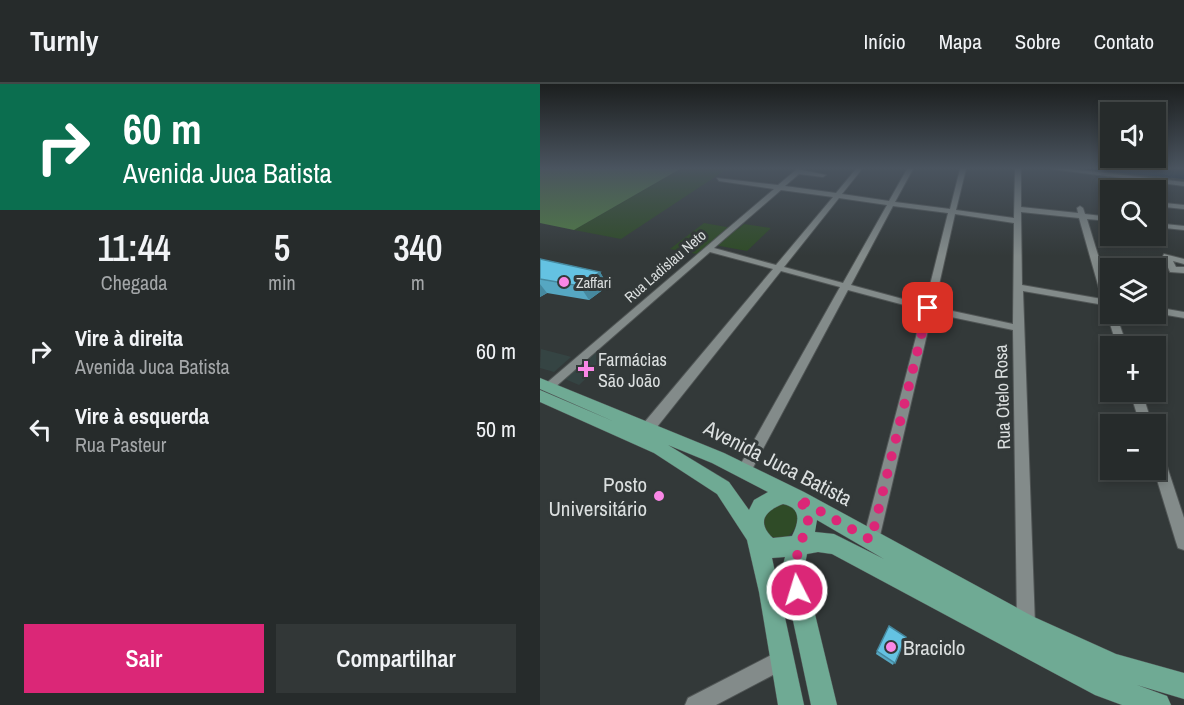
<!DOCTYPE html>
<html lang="pt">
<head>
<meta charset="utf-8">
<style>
  :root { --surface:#262b2b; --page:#323737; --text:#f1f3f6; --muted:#a4a7a9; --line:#424747; --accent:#db2777 }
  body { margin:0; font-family:"Archivo Narrow",sans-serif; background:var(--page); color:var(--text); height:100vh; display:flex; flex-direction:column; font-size:22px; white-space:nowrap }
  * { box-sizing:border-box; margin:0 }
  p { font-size:20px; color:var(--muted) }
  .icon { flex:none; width:33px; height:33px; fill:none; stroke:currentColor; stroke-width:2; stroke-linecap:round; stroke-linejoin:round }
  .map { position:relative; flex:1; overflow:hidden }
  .sheet { display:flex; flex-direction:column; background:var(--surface); width:540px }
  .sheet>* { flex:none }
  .top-card { background:#0b6e4f; color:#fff; overflow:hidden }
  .fabs { position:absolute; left:560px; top:18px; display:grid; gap:12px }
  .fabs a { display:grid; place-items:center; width:66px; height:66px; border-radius:0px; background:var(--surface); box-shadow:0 3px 9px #0003,0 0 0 2px var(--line); font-size:30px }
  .pin { position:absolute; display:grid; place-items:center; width:51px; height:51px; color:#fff; margin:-26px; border-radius:12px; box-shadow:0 3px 9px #0006 }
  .me { position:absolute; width:66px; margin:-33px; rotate:355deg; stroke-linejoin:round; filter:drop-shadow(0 0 4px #0008) }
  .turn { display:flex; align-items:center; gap:21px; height:126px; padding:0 24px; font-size:27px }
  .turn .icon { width:78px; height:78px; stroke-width:2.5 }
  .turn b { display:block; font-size:42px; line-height:51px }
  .eta { display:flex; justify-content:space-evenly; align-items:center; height:102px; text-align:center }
  .eta b { font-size:36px; font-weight:600; line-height:42px }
  .button { display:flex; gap:12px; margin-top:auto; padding:12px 24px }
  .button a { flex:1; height:69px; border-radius:0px; background:var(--accent); color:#fff; font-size:24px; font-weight:600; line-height:69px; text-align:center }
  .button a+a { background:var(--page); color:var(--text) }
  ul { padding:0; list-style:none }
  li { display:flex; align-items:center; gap:18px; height:78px; padding:0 24px }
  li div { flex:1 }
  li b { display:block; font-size:22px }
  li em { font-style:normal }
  header { display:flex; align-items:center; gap:36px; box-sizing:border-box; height:84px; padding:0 30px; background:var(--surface); border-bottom:2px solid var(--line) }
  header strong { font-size:28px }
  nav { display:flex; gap:33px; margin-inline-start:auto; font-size:21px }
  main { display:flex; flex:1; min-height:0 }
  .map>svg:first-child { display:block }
</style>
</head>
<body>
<header>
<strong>Turnly</strong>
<nav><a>Início</a><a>Mapa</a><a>Sobre</a><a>Contato</a></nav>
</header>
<main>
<section class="sheet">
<div class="top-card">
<div class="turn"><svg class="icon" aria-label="right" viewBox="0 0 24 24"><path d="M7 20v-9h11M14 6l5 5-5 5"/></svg><div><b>60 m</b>Avenida Juca Batista</div></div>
</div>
<div class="eta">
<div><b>11:44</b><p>Chegada</p></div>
<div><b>5</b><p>min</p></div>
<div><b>340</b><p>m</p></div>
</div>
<ul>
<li><svg class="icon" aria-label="right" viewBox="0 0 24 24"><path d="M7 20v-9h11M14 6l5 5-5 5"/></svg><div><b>Vire à direita</b><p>Avenida Juca Batista</p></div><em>60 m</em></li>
<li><svg class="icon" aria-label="left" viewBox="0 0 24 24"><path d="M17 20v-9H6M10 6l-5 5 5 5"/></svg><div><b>Vire à esquerda</b><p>Rua Pasteur</p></div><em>50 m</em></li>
</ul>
<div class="button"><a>Sair</a><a>Compartilhar</a></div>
</section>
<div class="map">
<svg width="644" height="621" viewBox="0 0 644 621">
  <rect width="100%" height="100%" fill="#333939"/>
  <g fill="#354443">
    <polygon points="1,265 28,272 31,273 14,288 0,284"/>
    <polygon points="55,269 70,272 39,301 25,295"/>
  </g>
  <g fill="#2f4b27">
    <polygon points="140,85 187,85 81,155 34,146"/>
    <polygon points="164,139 198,145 204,140 231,144 207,167 169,160 157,170 130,165"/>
    <path d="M 249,418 L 260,429 C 256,446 249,461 228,451 C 215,430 229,422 249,418 Z"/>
  </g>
  <polygon fill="#507d43" points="0,85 140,85 34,146 0,139"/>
  <polygon fill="#031e38" points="541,85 644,85 644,95"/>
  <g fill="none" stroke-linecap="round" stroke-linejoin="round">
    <defs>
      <g id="minor">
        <path d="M 257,85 L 286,91 L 283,93 L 259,90 L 245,102 L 296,109 L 316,85 L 322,85 L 302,110 L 349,117 L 367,85 L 373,85 L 355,118 L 410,125 L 420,85 L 426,85 L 416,126 L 474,134 L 475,85 L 481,85 L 481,123 L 538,129 L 537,124 L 540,122 L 543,124 L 545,130 L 570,133 L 570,137 L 547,135 L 570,210 L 570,230 L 576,230 L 587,262 L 577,262 L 564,221 L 483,207 L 495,541 L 493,548 L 486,550 L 479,548 L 477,541 L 473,246 L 392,229 L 339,456 L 337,462 L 331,464 L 325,462 L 323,456 L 383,226 L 308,206 L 209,391 L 204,393 L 199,391 L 197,387 L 199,383 L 300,203 L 241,187 L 113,348 L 108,349 L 103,348 L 102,344 L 103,340 L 233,185 L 170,168 L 13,305 L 9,306 L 3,302 L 234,105 L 179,97 L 177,94 L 238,101 ZM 241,106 L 293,113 L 236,181 L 174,164 ZM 299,114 L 347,121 L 303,199 L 244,183 ZM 353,122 L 408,129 L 385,221 L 311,201 ZM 481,128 L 539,134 L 562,215 L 482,201 ZM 415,130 L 474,139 L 473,240 L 394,223 Z"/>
        <polygon points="511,85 530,85 644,98 644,102"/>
        <polygon points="615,118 644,121 644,125 615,122"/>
        <polygon points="615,139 644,142 644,146 615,143"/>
        <polygon points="624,170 644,175 644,180 633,177 636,183 644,183 644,189 630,188 623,172"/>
        <polygon points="615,223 644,228 644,234 615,229"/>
        <polygon points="590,308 602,308 612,340 600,340"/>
        <polygon points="615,361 620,363 622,367 644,434 644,466 638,464 636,458 614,386"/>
        <polygon points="243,565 250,568 253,575 250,582 176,621 145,621 148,614"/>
      </g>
      <path id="major" d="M 0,294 L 184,369 L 264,408 L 494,533 L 576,570 L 644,589 L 644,615 L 597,601 L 627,612 L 631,621 L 582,621 L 555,611 L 292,470 L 278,468 L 267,470 L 264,485 L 297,621 L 271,621 L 242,485 L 245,473 L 232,474 L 264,621 L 238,621 L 219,508 L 207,456 L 177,410 L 114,369 L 0,318 L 0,306 L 75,338 L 0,305 ZM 128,361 L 172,379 L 228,408 L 214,416 L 209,426 L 189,398 ZM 243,420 C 262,424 259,438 252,452 L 233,454 C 216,438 225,427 243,420 ZM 277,436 L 344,475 L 294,450 L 275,448 Z"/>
    </defs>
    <use href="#minor" stroke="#505555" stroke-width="2"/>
    <use href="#major" stroke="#505555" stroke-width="1"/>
    <use href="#minor" fill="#838b8a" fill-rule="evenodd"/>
    <use href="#major" fill="#6faa94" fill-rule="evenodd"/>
  </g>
  <g fill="#56a7c2">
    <polygon points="0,175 60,188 68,202 49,216 7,209 0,213"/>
    <polygon points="366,553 353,581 336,570 337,567"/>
  </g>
  <g fill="#46889e">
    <polygon points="60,188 68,202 49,216 40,202"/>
    <polygon points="0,200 7,209 0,213"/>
  </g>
  <g fill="#64c2e2" stroke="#46889e" stroke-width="1.5">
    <polygon points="0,175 60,188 40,202 0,195"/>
    <polygon points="349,542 366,553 355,579 337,567"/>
  </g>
  <linearGradient id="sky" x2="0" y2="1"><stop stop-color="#1c1f1f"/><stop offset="0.49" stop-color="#4a545f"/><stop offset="1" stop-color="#4a545f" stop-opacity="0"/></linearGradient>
  <rect width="644" height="172" fill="url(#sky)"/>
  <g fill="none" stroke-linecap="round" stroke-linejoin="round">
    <polyline stroke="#db2777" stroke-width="10" stroke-dasharray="0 18" points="257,506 253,485 269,433 267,426 257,414 331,456 388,224"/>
  </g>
  <g fill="#fa87e6" stroke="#333939" stroke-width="2">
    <circle cx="24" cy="198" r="6"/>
    <path d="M43 276h6v6h6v6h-6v6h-6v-6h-6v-6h6z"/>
    <circle cx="119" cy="412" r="6"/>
    <circle cx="351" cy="563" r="6"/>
  </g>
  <g text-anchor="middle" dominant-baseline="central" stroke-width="6" stroke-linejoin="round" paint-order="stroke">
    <g font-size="15" fill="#dbdfdf" stroke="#333939">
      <text transform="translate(125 182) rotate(-41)">Rua Ladislau Neto</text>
    </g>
    <g font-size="15" fill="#dbdfdf" stroke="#333939" text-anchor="start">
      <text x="36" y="198">Zaffari</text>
    </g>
    <g font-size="18" fill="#dbdfdf" stroke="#333939" text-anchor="start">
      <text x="58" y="275">Farmácias<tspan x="58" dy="21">São João</tspan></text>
    </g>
    <g font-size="18" fill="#dbdfdf" stroke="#333939">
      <text transform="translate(462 313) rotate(-92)">Rua Otelo Rosa</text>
    </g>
    <g font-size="21" fill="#dbdfdf" stroke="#333939">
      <text transform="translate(238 379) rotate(27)">Avenida Juca Batista</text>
    </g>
    <g font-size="21" fill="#dbdfdf" stroke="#333939" text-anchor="end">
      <text x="107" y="400">Posto<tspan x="107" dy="24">Universitário</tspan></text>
      <text x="363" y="563" text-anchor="start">Braciclo</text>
    </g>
  </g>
</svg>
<div class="fabs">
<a><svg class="icon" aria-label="sound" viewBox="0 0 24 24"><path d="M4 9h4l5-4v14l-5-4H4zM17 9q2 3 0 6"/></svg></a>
<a><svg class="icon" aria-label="search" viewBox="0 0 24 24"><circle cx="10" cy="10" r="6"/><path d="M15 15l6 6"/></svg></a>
<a><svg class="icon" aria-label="layers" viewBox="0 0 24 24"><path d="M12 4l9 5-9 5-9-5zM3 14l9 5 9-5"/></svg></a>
<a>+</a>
<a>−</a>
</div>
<div class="pin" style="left:388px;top:224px;background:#d93025"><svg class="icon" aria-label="arrive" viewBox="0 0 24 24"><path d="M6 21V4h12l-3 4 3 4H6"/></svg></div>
<svg class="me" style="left:257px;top:506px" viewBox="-20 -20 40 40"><circle r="17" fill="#db2777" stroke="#fff" stroke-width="3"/><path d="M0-11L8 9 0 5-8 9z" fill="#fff"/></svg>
</div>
</main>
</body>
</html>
